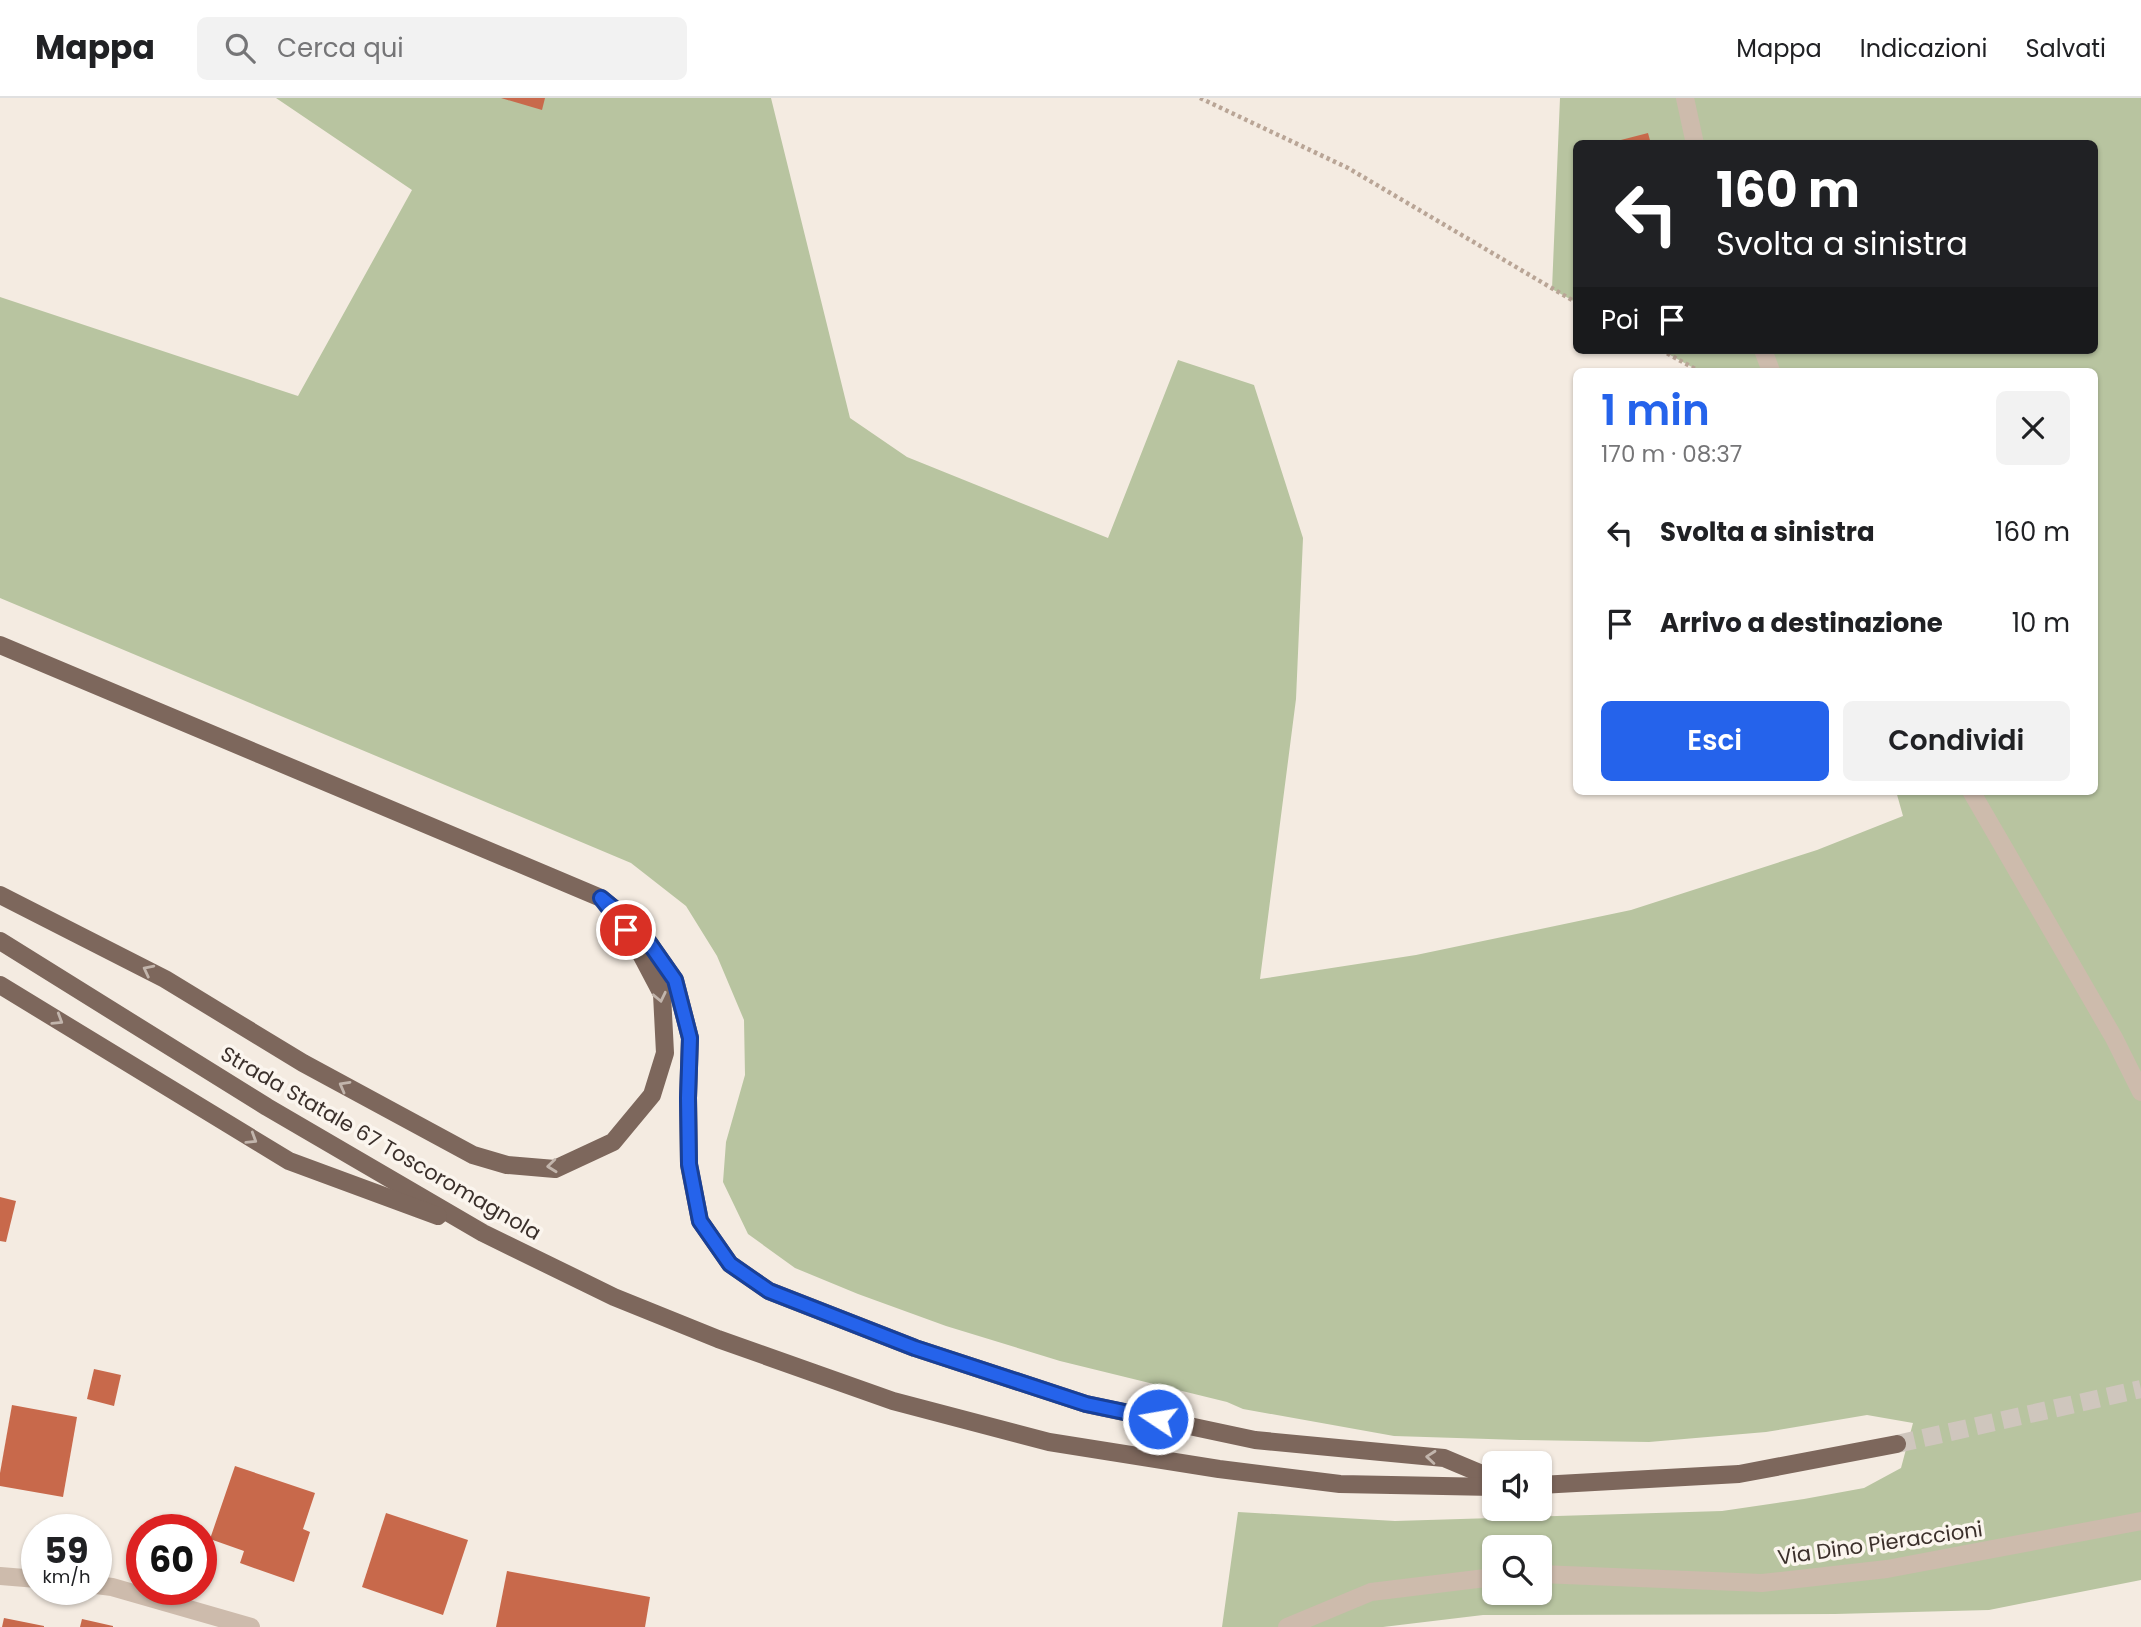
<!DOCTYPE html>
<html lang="it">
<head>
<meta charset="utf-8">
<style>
  :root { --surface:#fff; --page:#f2f2f2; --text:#202124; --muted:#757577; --line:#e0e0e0; --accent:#2563eb }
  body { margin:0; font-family:Poppins,sans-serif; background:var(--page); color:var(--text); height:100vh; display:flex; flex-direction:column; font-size:26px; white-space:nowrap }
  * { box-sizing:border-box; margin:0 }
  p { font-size:23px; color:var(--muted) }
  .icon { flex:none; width:38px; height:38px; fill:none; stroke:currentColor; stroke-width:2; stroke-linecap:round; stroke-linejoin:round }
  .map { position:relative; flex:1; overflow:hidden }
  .drawer { position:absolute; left:1573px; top:270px; width:525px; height:427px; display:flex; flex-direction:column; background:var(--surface); border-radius:10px; box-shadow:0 2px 5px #0004 }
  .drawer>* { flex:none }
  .banner { position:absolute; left:1573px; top:42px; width:525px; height:214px; border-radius:10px; box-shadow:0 2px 5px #0004; background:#202124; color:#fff; overflow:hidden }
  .fabs { position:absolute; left:1482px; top:1353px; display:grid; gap:14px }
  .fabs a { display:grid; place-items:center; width:70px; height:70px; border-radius:10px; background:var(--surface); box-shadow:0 2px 5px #0004; font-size:35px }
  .speed { position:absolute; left:21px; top:1416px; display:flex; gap:14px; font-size:35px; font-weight:700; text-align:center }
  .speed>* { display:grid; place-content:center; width:91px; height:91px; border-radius:50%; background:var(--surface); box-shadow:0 2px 5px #0004; line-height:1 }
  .speed small { font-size:18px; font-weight:400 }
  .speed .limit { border:10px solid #d22; background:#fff; color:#111 }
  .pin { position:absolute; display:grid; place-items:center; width:60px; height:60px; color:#fff; margin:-30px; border:4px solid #fff; border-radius:50%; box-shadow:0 2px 7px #0007 }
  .me { position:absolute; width:77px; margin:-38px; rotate:282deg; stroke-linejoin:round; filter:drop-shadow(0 0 5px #0008) }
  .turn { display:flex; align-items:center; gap:24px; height:147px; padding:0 28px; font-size:32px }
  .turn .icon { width:91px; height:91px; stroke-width:2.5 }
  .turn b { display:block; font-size:49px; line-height:60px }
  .then { display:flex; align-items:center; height:66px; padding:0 28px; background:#0003; gap:14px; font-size:26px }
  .round { display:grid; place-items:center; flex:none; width:74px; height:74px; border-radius:10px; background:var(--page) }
  .headline { display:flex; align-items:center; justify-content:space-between; height:119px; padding:0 28px }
  h1 { font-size:42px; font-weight:600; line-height:52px; color:var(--accent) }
  .action { display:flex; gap:14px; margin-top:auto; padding:14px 28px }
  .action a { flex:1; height:80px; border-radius:10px; background:var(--accent); color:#fff; font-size:28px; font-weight:600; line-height:80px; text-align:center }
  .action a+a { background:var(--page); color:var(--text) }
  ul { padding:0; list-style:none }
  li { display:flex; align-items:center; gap:21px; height:91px; padding:0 28px }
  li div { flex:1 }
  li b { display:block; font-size:26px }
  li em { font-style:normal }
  header { display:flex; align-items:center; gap:42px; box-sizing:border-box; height:98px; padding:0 35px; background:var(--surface); border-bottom:2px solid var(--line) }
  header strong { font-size:33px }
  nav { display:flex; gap:38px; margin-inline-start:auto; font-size:24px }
  .search { width:490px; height:63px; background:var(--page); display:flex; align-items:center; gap:18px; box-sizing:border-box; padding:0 24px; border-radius:10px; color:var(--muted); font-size:26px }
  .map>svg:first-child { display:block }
</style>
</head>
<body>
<header>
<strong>Mappa</strong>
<div class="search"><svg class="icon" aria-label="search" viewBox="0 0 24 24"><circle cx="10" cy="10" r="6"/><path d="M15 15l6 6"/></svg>Cerca qui</div>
<nav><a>Mappa</a><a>Indicazioni</a><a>Salvati</a></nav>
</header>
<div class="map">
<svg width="2141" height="1529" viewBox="0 0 2141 1529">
  <rect width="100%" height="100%" fill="#f4ebe1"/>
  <path fill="#b8c4a0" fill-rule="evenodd" d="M 276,0 L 771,0 L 850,320 L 907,359 L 1108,440 L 1178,262 L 1254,287 L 1303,440 L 1296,601 L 1260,881 L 1416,857 L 1631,812 L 1817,752 L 1903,718 L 1896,693 L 2095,693 L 2095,273 L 1699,273 L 1661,252 L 2095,252 L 2095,46 L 1577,46 L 1577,205 L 1552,191 L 1560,0 L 2141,0 L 2141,1482 L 1989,1512 L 1835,1516 L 1483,1517 L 1383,1529 L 1222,1529 L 1238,1414 L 1395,1423 L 1722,1413 L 1804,1401 L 1864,1390 L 1901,1370 L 1913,1325 L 1867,1317 L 1766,1334 L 1649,1344 L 1520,1342 L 1394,1338 L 1243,1311 L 1227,1304 L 1060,1263 L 946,1228 L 858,1196 L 795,1170 L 748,1136 L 723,1084 L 726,1044 L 745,977 L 744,922 L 717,858 L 686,808 L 631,765 L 0,500 L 0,199 L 298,298 L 412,92 ZM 1494,1449 L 1540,1449 L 1540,1494 L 1494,1494 Z"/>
  <g fill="#c8694b">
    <polygon points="501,0 545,0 542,12"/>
    <polygon points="1648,35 1651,46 1617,46 1617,43"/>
    <polygon points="0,1099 16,1103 6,1144 0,1143"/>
    <polygon points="94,1271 121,1277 114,1308 87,1301"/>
    <polygon points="12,1307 77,1319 63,1399 0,1388 0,1375"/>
    <polygon points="235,1368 315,1395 303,1431 310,1434 294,1484 240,1465 244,1453 210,1441"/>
    <polygon points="386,1415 468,1442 443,1517 362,1489"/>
    <polygon points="507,1473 650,1499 645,1529 496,1529"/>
    <polygon points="4,1520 44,1528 44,1529 2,1529"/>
    <polygon points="82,1521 113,1528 113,1529 80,1529"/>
  </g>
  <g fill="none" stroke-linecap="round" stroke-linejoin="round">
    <polyline stroke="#cfc6bd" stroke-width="18" stroke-dasharray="18 9" stroke-linecap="butt" points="1897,1346 2141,1291"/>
    <g stroke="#b9a596" stroke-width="4.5" stroke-dasharray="3.5 3.5" stroke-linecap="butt">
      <polyline points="1200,0 1348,70 1577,205"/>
      <polyline points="1661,252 1699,273"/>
    </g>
    <g stroke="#cdbbac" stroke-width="18">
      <polyline points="1685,0 1695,46"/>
      <polyline points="1763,252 1771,273"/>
      <polyline points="1971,693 2114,940 2141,994"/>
      <polyline points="1540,1476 1762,1485 1887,1471 2141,1423"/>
      <polyline points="0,1478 37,1481"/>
      <polyline points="96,1487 112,1489 251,1529"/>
      <polyline points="1287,1529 1371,1494 1494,1479"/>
    </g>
    <g stroke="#7d675c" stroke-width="18">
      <polyline points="0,547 601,800 640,832 675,882 690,940 688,1000 689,1067 700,1123 730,1166 769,1193 915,1250 1086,1306 1255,1342 1444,1360 1494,1381"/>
      <polyline points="0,797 165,881 303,965 473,1057 507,1067 555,1071 613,1044 652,997 665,955 662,896 633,841"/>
      <polyline points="0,843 267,1009 483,1135 614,1199 718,1241 893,1303 1049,1344 1219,1371 1340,1386 1494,1389"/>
      <polyline points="0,887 289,1063 438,1118"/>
      <polyline points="1540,1387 1739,1376 1897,1346"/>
    </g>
  </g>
  <defs><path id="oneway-chevron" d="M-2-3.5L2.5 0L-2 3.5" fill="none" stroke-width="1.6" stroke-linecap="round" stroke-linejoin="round" transform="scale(1.75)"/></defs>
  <g stroke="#c2b5ac">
    <use href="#oneway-chevron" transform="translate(148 872) rotate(-153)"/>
    <use href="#oneway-chevron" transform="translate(660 899) rotate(78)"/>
    <use href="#oneway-chevron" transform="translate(58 922) rotate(32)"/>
    <use href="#oneway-chevron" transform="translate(344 988) rotate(-151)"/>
    <use href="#oneway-chevron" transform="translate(252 1041) rotate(32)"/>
    <use href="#oneway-chevron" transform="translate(552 1068) rotate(174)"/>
    <use href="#oneway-chevron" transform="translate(1431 1359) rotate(-175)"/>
  </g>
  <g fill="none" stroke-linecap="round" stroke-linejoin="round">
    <defs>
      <polyline id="route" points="626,832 601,800 640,832 675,882 690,940 688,1000 689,1066 700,1123 730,1166 769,1193 915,1250 1086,1306 1158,1321"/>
    </defs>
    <use href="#route" stroke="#184099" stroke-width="18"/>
    <use href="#route" stroke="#2563eb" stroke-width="12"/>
  </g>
  <g text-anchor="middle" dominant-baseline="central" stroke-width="7" stroke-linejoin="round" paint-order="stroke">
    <g font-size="21" fill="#3b302b" stroke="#fbf5ee">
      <text transform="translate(381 1045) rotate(30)">Strada Statale 67 Toscoromagnola</text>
      <text transform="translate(1880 1445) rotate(-8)">Via Dino Pieraccioni</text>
    </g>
  </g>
</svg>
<div class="fabs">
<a><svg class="icon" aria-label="sound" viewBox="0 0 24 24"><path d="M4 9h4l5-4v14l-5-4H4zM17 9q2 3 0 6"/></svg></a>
<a><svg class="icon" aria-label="search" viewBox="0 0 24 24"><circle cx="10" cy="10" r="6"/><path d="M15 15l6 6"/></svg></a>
</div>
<div class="speed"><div>59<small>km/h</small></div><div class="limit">60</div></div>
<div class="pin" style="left:626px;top:832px;background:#d93025"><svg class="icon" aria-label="arrive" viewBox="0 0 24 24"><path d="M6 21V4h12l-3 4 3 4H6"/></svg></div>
<svg class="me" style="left:1158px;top:1321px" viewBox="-20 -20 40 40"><circle r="17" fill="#2563eb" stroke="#fff" stroke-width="3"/><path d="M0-11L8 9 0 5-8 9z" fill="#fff"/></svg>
<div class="banner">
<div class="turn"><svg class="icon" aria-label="left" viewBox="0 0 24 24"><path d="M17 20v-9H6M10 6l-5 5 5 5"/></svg><div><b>160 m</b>Svolta a sinistra</div></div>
<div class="then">Poi<svg class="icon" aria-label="arrive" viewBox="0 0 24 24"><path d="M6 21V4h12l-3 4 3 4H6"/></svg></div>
</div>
<section class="drawer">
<div class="headline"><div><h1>1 min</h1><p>170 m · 08:37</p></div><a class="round"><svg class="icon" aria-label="close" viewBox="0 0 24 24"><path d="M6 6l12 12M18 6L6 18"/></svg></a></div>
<ul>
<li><svg class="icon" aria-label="left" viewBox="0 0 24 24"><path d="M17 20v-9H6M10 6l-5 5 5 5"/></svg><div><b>Svolta a sinistra</b></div><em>160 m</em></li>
<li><svg class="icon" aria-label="arrive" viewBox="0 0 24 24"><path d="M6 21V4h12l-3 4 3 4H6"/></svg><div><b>Arrivo a destinazione</b></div><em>10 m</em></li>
</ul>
<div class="action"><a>Esci</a><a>Condividi</a></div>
</section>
</div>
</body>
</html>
